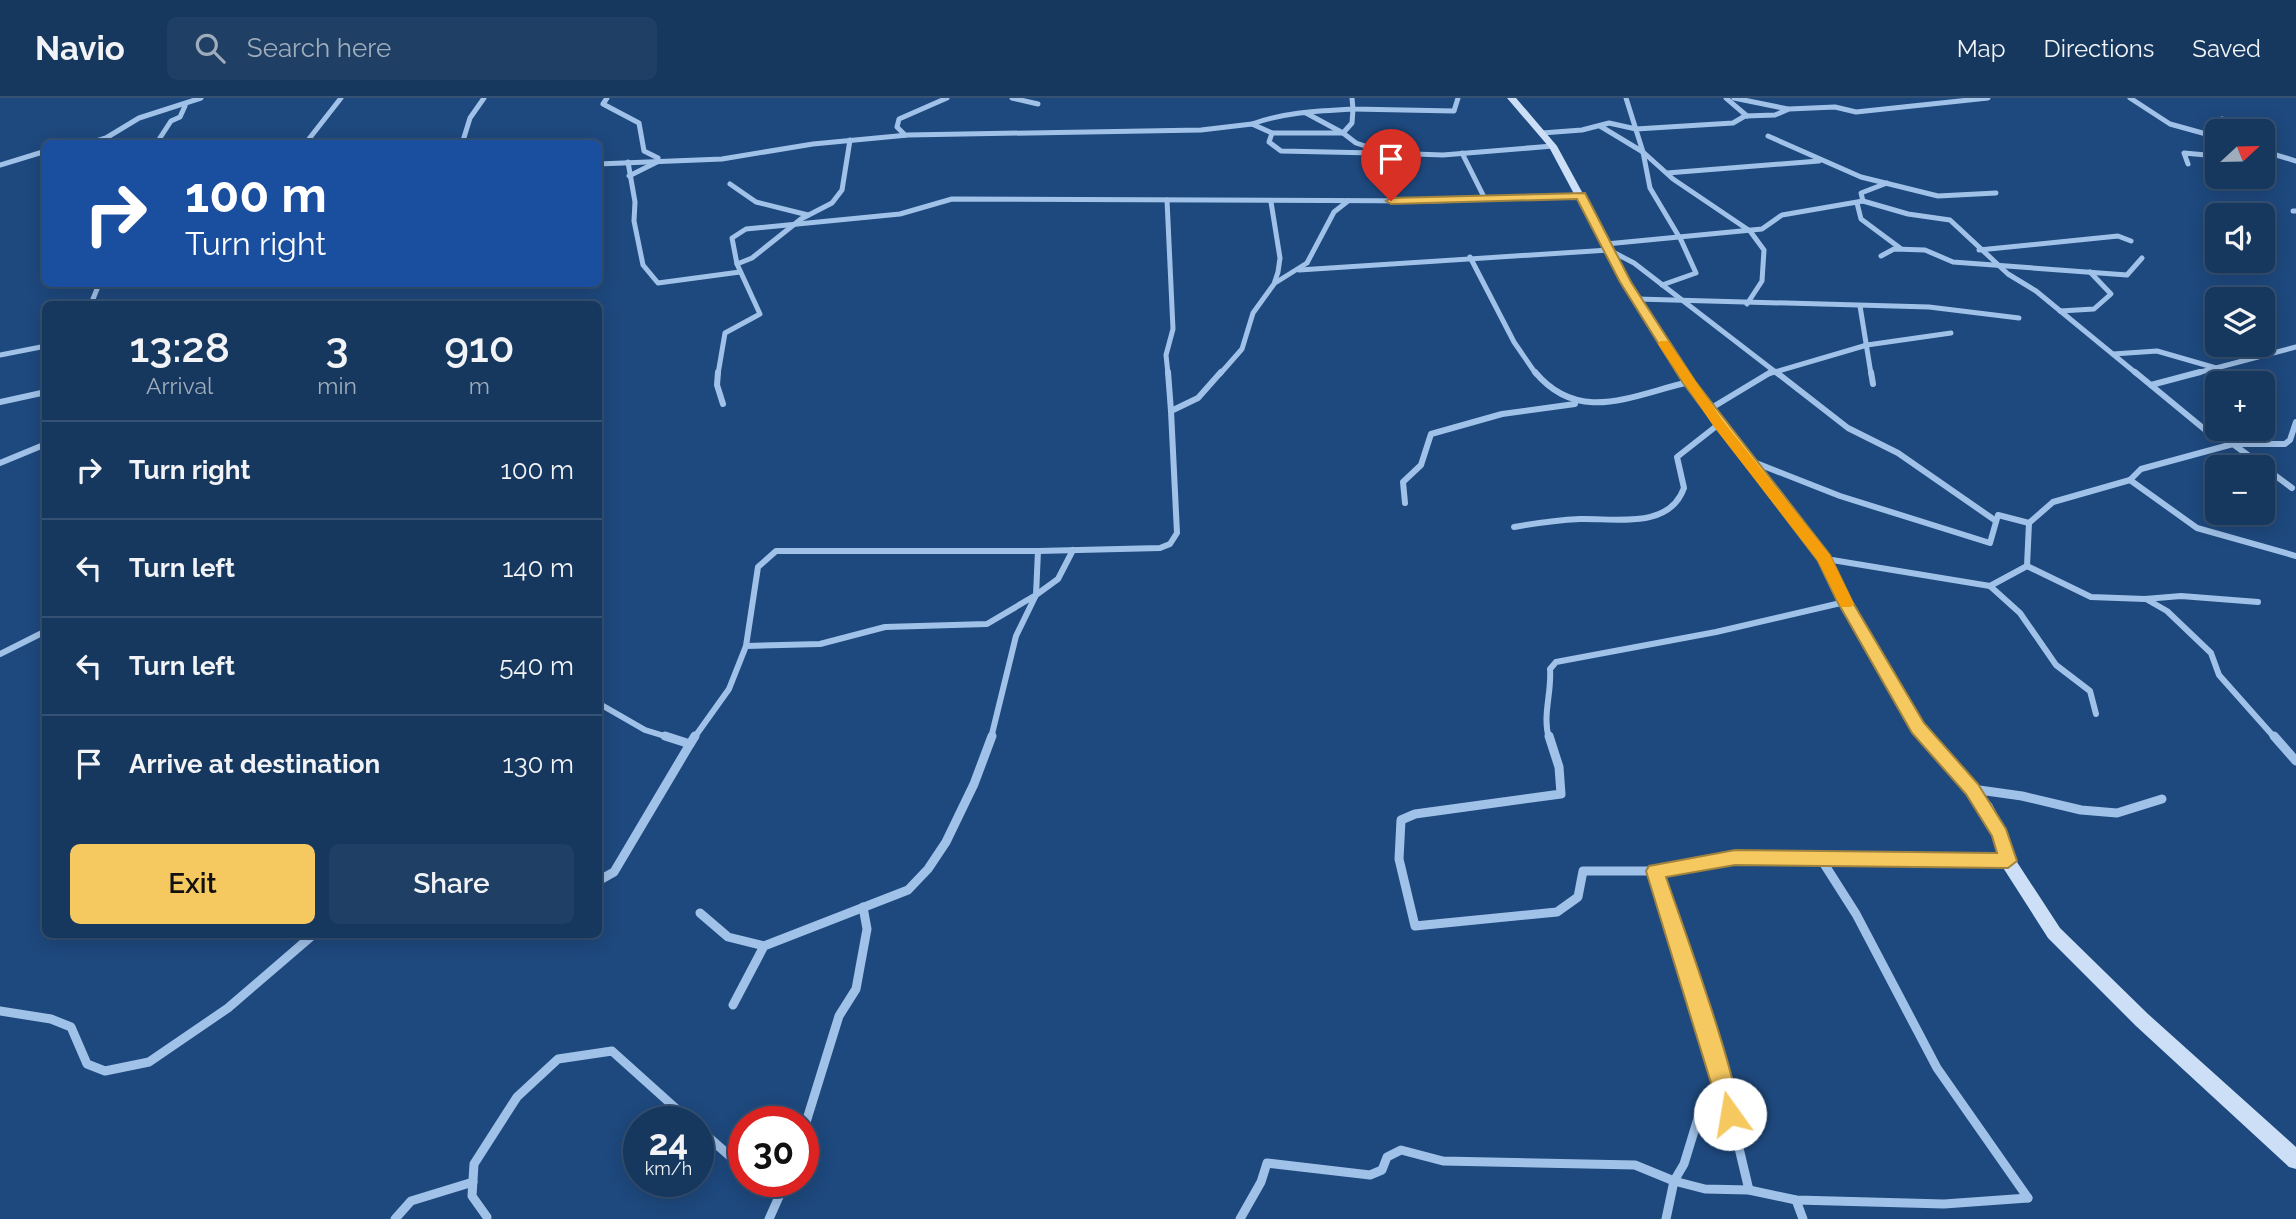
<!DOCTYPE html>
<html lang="en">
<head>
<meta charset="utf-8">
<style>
  :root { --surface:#16375e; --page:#1f3f64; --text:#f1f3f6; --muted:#9eacbc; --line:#355173; --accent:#f6c960 }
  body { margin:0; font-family:Raleway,sans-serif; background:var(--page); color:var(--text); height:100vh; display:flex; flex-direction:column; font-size:26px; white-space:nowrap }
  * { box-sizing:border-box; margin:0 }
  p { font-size:23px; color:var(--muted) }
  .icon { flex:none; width:38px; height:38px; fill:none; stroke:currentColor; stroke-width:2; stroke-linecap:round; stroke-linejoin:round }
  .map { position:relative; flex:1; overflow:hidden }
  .sheet { position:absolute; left:42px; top:203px; width:560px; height:637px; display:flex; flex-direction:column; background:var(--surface); border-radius:10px; box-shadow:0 4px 18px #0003,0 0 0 2px var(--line) }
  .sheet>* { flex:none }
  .banner { position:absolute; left:42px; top:42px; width:560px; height:147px; border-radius:10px; box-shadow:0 4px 18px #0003,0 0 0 2px var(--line); background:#1a4fa0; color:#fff; overflow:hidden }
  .needle { width:46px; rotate:68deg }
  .buttons { position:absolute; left:2205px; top:21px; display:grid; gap:14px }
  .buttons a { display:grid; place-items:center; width:70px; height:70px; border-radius:10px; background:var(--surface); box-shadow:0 4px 18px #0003,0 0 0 2px var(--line); font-size:35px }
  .speed { position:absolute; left:623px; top:1008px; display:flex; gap:14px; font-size:35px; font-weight:700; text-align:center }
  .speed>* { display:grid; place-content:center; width:91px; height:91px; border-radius:50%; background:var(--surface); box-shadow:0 4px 18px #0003,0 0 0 2px var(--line); line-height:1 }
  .speed small { font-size:18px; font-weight:400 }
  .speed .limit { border:10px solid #d22; background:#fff; color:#111 }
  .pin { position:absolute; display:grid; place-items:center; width:60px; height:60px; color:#fff; margin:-72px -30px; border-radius:50% 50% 50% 0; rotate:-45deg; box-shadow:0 0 7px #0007 }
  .pin .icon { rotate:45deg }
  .me { position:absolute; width:77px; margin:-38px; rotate:347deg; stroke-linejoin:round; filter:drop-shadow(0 0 5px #0008) }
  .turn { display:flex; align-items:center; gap:24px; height:147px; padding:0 28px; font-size:32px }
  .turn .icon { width:91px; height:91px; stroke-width:2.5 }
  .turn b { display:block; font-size:49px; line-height:60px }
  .eta { display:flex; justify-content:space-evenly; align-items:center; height:119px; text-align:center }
  .eta b { font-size:42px; font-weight:600; line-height:49px }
  .action { display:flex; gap:14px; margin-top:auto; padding:14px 28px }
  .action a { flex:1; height:80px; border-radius:10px; background:var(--accent); color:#111; font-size:28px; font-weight:600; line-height:80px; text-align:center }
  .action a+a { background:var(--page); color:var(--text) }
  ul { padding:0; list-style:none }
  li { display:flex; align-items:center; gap:21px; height:98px; padding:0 28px; border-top:2px solid var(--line) }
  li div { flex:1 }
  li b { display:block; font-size:26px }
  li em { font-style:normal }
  header { display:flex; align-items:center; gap:42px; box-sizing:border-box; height:98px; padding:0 35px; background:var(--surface); border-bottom:2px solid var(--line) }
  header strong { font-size:33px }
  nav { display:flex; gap:38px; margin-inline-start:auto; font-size:24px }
  .search { width:490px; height:63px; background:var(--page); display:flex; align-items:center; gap:18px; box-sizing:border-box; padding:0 24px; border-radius:10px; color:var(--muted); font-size:26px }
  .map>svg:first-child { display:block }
</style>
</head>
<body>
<header>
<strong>Navio</strong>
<div class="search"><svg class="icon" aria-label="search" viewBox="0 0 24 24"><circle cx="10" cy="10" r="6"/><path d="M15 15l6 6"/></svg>Search here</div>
<nav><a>Map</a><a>Directions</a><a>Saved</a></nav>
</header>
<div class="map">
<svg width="2296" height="1121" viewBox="0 0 2296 1121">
  <rect width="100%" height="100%" fill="#1e497e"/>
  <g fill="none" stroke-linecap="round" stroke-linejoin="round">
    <g stroke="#a1c2e8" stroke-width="5">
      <polyline points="607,0 603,6 639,25 644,53 658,60"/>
      <polyline points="1012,0 1038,6"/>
      <polyline points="1352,0 1353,11 1454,13 1458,0"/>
      <polyline points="1626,0 1643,54 1650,90 1681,142 1696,175 1662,187"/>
      <polyline points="1726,0 1747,18"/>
      <polyline points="1734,0 1788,11"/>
      <polyline points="2130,0 2170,26 2217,39"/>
      <path d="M 1252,26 C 1285,14 1319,13 1353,11 L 1352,25 L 1343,35 L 1306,15"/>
      <polyline points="1600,28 1643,54 1673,81 1750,133 1764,152 1762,183 1747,206"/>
      <polyline points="2221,33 2227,30 2222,21"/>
      <polyline points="1272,35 1269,44 1281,53 1374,55"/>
      <polyline points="1542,35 1582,32 1609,25 1636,31 1733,25 1745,18 1775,17 1789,11 1835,9 1856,14 1988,0"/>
      <polyline points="905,37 897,29 899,21 947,0"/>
      <polyline points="1768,38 1861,79 1938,98 1996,95"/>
      <polyline points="87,46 106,40 139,20 201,0"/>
      <polyline points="156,46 171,23 180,19 185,8"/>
      <polyline points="305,46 341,0"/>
      <polyline points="462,46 470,20 484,0"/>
      <polyline points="2263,53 2296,63"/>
      <polyline points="1462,55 1485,101"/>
      <polyline points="628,64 635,104 634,123 643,167 658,185 740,174"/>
      <polyline points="598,66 722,61 813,46 908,37 1201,32 1252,26 1272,35 1343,35 1356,45 1386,55 1443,57 1553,48"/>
      <polyline points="2188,66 2184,55 2217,58"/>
      <polyline points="0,67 46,53"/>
      <polyline points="1667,75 1819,63"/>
      <polyline points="629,78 657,64"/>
      <polyline points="730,86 756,104 808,117"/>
      <polyline points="1167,102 1173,231 1166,257 1168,276"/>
      <polyline points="1863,103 1861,95 1887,85"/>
      <polyline points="1857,105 1861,121 1900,150"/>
      <polyline points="2293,113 2296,113"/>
      <polyline points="1606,146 1762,131 1782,117 1863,103 1908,116 1950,122 2008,176 2036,193 2137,276"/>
      <polyline points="1979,152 2118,138 2131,143"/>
      <polyline points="1881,158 1894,151 1925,152 1953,164 2127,177 2142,160"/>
      <polyline points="1470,159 1514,244 1536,276"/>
      <polyline points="737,166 732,140 746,131 900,116 952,101 1434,103 1581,97"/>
      <polyline points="1299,172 1609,152 1634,165 1778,276"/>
      <polyline points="1275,185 1307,165 1334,114 1348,103"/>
      <polyline points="1637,201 1929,209 2019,220"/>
      <polyline points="91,206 99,186"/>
      <polyline points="1860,208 1871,276"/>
      <polyline points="2060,213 2094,211 2111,196 2090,174"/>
      <polyline points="2113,256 2157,253 2216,270"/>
      <polyline points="0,257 46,248"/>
      <polyline points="718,276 725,235 760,216 737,166 752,160 801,121 832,105 842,92 850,42"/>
      <polyline points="1220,276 1242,251 1253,215 1274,186 1278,174 1280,160 1271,104"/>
      <polyline points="1768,276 1867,247 1951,235"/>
      <polyline points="2193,276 2296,249"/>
    </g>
    <g stroke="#a1c2e8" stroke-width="6">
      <polyline points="718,274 717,287 723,306"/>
      <polyline points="1168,274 1171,313"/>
      <path d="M 1535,274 C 1579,327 1632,297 1689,284"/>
      <polyline points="1776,274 1848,330 1898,355 1996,423"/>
      <polyline points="1871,274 1873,286"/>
      <polyline points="2135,274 2209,335 2233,346 2292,390"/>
      <polyline points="2151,287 2200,274"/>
      <polyline points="0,304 46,294"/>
      <polyline points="1708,312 1771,274"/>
      <polyline points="1751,363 1840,398 1990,445 1998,417 2029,425 2053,404 2130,382 2141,371 2233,346 2285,346 2290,342 2296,324"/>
      <polyline points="0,365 46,346"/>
      <polyline points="2130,382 2197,430 2296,458"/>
      <polyline points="1405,405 1403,384 1421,367 1431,336 1502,316 1575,306"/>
      <path d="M 1514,429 C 1536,425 1558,422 1580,421 C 1615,420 1669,432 1684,390 L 1677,359 L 1719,326"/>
      <polyline points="1826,461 1990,488 2020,515 2056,567 2090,593 2096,616"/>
      <polyline points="2027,468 2091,499 2145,501 2181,498 2258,504"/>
      <polyline points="1990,488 2027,468 2029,425"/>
      <polyline points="2146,501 2167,513 2211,555 2219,577 2275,640"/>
      <polyline points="746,548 758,469 776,453 1038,453"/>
      <polyline points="0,556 46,533"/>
      <polyline points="598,605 645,632 671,640"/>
      <polyline points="694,640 729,591 746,548 820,546 885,529 987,526 1036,497 1038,453 1160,450 1170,446 1177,435 1171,313 1198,300 1221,274"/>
      <polyline points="991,640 1016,538 1036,497 1058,481 1073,452"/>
      <path d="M 1549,640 C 1542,618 1552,594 1550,571 L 1556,564 L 1716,534 L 1845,504"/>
    </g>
    <g stroke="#a1c2e8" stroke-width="9">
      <polyline points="665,638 690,646 695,638"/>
      <polyline points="1549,638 1559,669 1561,696 1415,716 1401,722 1399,761 1415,828 1557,814 1578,799 1583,773 1655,773 1735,760 2008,763"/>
      <polyline points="2274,638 2296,663"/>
      <polyline points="1972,691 2022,698 2081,712 2117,715 2162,701"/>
      <polyline points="1821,761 1856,816 1937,970 2028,1100"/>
      <polyline points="1655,773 1722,979 1749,1092"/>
      <polyline points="598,783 614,774 690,646"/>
      <polyline points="700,815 728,839 764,848"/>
      <polyline points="733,907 764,848 908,792 928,771 946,744 974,686 992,638"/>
      <polyline points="0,913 51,921 71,929 87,966 105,973 149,964 228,910 314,836"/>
      <polyline points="698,1030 740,1067 744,1067"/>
      <polyline points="803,1034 839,918 856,891 867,831 863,809"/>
      <polyline points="1796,1102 1803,1121"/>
      <polyline points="487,1119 472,1098 474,1066 517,999 558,961 612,953 691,1024"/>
      <polyline points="395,1121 411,1103 473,1084"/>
      <polyline points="769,1121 786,1083"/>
      <polyline points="1240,1121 1261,1084 1267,1065 1370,1077 1382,1072 1387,1059 1401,1052 1443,1063 1635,1067 1674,1083 1705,1091 1749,1092 1796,1102 1944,1106 2028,1100"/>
      <polyline points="1666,1121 1674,1083 1684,1066 1699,1017 1706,1005 1724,991"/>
    </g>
    <polygon fill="#ccdff6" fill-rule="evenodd" points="1507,0 1516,0 1557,48 1631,184 1707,301 1830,458 1852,504 1923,626 1992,706 2008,737 2015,761 2060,830 2148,916 2296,1049 2296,1071 2289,1069 2136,928 2048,840 2002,768 1992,737 1981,715 1913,634 1838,504 1819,463 1696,303 1621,184 1549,49"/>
  </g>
  <path fill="#f6c960" stroke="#a0833e" stroke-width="2" d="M 1585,95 L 1631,184 L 1695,283 L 1830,457 L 1852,503 L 1924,625 L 1978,686 L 2006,731 L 2017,763 L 2008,770 L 1735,767 L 1666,779 C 1678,815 1747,1001 1738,1024 L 1730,1027 L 1723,1024 L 1646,773 L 1649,768 L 1735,752 L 1997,755 L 1992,738 L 1966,696 L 1912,635 L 1837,503 L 1818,463 L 1683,285 L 1620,184 L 1577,101 L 1391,106 L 1386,103 L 1391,100 Z"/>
  <polygon fill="#f59e0b" points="1660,243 1668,243 1723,323 1830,457 1854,506 1851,509 1841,509 1818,463 1714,329 1658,246"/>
</svg>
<div class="buttons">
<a><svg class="needle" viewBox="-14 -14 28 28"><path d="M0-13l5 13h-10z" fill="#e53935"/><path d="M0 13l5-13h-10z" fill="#9eacbc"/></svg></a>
<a><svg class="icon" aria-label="sound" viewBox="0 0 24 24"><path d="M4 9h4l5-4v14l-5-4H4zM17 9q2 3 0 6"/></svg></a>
<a><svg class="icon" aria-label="layers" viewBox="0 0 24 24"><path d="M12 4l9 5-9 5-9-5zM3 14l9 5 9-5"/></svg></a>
<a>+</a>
<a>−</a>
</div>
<div class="speed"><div>24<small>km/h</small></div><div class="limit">30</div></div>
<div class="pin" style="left:1391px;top:103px;background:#d93025"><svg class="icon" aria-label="arrive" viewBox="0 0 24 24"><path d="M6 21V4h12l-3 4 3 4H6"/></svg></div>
<svg class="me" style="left:1730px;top:1016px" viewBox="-20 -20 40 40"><circle r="19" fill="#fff"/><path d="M0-13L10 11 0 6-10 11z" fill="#f6c960"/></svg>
<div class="banner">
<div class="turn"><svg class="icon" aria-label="right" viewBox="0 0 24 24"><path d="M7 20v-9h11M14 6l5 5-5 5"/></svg><div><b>100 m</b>Turn right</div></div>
</div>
<section class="sheet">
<div class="eta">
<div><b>13:28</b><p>Arrival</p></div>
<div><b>3</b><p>min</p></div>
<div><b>910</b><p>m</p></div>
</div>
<ul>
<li><svg class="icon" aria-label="right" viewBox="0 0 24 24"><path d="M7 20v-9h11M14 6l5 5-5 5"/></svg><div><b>Turn right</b></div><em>100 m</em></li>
<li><svg class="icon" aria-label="left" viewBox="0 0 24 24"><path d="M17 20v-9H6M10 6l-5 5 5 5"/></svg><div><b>Turn left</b></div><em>140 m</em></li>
<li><svg class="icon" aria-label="left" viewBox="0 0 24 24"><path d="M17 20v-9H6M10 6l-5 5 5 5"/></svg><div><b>Turn left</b></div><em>540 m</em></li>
<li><svg class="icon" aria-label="arrive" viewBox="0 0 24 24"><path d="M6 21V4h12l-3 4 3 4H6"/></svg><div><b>Arrive at destination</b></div><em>130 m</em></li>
</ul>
<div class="action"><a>Exit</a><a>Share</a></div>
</section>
</div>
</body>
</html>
